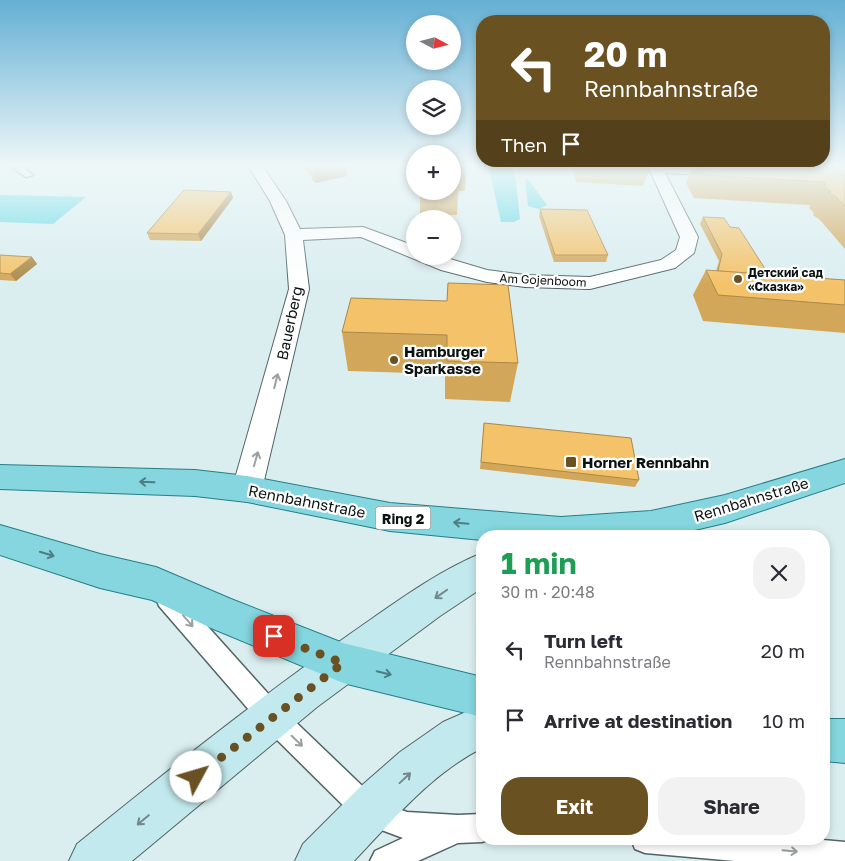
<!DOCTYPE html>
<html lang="en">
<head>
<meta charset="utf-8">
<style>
  :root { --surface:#fff; --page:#f2f2f3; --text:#2b2b33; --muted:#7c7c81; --accent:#6a5122 }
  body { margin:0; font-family:"Golos Text",sans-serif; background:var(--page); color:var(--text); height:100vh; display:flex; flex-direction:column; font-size:19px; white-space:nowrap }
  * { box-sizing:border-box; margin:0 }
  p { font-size:16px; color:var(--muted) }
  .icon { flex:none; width:28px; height:28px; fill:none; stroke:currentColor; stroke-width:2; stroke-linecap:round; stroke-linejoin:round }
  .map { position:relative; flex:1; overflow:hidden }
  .drawer { position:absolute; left:476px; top:530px; width:354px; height:315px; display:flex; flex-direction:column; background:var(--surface); border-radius:20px; box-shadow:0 2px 8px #0003 }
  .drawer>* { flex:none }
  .guide { position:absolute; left:476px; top:15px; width:354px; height:152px; border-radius:20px; box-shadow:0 2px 8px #0003; background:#6a5122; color:#fff; overflow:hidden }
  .needle { width:32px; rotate:97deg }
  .buttons { position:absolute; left:406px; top:15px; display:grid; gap:10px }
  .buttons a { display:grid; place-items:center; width:55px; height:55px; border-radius:50%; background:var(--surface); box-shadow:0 2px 8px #0003; font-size:25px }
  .pin { position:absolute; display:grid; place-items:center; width:42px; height:42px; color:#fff; margin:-21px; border-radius:10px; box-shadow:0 2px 8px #0006 }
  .me { position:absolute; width:55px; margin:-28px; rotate:51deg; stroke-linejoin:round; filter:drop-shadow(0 0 4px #0008) }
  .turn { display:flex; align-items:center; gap:18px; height:105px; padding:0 25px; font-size:22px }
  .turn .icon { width:65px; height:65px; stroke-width:2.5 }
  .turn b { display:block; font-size:35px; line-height:42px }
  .then { display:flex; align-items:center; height:48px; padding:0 25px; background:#0003; gap:10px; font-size:19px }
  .round { display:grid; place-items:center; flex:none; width:52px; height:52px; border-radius:20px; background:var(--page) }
  .overview { display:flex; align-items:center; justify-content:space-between; height:85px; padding:0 25px }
  h1 { font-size:30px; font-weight:700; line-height:38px; color:#1e9e55 }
  .action { display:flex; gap:10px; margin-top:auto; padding:10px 25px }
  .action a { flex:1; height:58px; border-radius:20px; background:var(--accent); color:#fff; font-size:20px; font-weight:700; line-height:58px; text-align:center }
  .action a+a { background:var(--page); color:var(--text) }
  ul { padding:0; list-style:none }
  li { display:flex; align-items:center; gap:15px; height:70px; padding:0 25px }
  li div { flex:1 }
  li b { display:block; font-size:19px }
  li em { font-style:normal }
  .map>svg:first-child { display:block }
</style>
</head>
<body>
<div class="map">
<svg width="845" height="861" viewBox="0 0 845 861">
  <rect width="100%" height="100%" fill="#daeef0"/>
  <g fill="#60d9e6">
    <polygon points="488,164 512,164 516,182 520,219 514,222 501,222"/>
    <polygon points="525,179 528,179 547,205 539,209 528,206"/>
    <polygon points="2,195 86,197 53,224 0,222 0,196"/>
  </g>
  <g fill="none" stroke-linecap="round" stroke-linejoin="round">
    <defs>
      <g id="lane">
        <polygon points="8,164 18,164 33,175 26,177"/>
        <polygon points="167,587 175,590 281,708 379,802 407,812 458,815 482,814 482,839 490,839 482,842 458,843 418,861 370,861 375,851 403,838 360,822 263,726 159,606 156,598 159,590"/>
        <polygon points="631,839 812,839 845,842 845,861 735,861 645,853 635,849"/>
      </g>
      <g id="street">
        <polygon points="247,164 261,164 286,201 300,229 363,227 415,246 415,256 440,256 487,270 525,275 590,277 661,260 676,250 680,237 647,164 729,168 734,169 736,172 734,175 729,176 665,173 698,237 694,253 675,268 590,289 525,287 487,282 441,270 361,237 303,240 309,289 262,489 258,498 247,502 236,498 232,489 289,289 285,235 270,201"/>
        <polygon points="830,164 845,164 845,175 840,174"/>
      </g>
      <g id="secondary">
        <path d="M 482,553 L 482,588 L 440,616 L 317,707 L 132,861 L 69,861 L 77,844 C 166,772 256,700 350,634 C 392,605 434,573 482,553 Z"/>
        <path d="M 482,705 L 482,748 C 431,774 393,820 354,861 L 295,861 L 303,844 L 360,787 L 400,752 L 443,722 Z"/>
      </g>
      <g id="primary">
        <polygon points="845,459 845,483 725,523 669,536 482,536 482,540 390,531 247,502 195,496 0,489 0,465 195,470 247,476 390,503 561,517 651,511 725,495"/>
        <polygon points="0,525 100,554 156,567 231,599 343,643 482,677 482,717 343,683 211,628 152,600 100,588 0,555"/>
        <polygon points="824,719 845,719 845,763 824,761"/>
      </g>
    </defs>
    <use href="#lane" stroke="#526365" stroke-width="3"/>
    <use href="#street" stroke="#526365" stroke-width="2"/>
    <use href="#secondary" stroke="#526365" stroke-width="2"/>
    <use href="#primary" stroke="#257f88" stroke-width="2"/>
    <use href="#lane" fill="#fff" fill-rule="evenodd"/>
    <use href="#street" fill="#fff" fill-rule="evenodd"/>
    <use href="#secondary" fill="#c2eaee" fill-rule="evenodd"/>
    <use href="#primary" fill="#85d6de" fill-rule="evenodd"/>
  </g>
  <g fill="#d2a759">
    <polygon points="302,164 346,164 347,176 316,183 312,180 312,176 302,167"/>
    <polygon points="452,164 466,164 465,191 458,191 457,215 420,215 420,191 452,191"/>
    <polygon points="572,164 648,164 650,168 643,186 576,182"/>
    <polygon points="693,164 760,164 845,173 845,249 820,220 813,215 814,213 809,208 810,206 809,205 694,198 686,183"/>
    <polygon points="764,164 803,164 802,167"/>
    <polygon points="231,192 233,198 201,241 150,240 147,233"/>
    <polygon points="540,209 608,255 606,262 554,262 539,216"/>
    <polygon points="703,217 730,227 769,275 845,280 845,333 703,321 693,295 706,270 716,271 719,261 700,224"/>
    <polygon points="0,255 32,257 37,264 16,281 0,280"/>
    <polygon points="448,283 518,363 510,402 445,399 445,374 348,371 342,332 447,301"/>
    <polygon points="484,423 639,480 635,487 480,469"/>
  </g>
  <g fill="#ab8849">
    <polygon points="313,164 346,164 347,176 316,183"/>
    <polygon points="231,192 233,198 201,241 198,234"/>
    <polygon points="32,257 37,264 16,281 10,274"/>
  </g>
  <g fill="#f4c268" stroke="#ab8849">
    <polygon points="452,164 456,164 458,185 452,185"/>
    <polygon points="583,164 648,164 650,168"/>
    <polygon points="697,164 760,164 841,169 845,173 845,206 836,197 828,192 831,192 823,185 826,185 824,182 704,175"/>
    <polygon points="184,190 231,192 198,234 147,233"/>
    <polygon points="540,209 587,210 608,255 555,255"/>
    <polygon points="703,217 724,218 730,227 739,228 769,275 718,271 722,254"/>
    <polygon points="0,255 32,257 10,274 0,273"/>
    <polygon points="706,270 845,280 845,305 718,295"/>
    <polygon points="448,283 508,285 518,363 447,361 447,335 342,332 351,298 447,301"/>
    <polygon points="484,423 631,438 639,480 481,462"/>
  </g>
  <defs><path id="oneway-shaft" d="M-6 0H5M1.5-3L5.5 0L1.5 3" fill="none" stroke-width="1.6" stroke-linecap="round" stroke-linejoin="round" transform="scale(1.25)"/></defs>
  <g stroke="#9da0a0">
    <use href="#oneway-shaft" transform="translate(276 381) rotate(-76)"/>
    <use href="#oneway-shaft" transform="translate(256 459) rotate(-74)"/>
    <use href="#oneway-shaft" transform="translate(188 621) rotate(49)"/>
    <use href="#oneway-shaft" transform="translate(297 741) rotate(44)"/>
    <use href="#oneway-shaft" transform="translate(790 851) rotate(5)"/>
  </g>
  <g stroke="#4e7e82">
    <use href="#oneway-shaft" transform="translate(147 482) rotate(-178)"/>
    <use href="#oneway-shaft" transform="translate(461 523) rotate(-175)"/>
    <use href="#oneway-shaft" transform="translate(47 554) rotate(17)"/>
    <use href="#oneway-shaft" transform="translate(384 673) rotate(14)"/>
  </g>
  <g stroke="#70898b">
    <use href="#oneway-shaft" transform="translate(441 594) rotate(145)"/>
    <use href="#oneway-shaft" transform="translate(405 778) rotate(-43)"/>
    <use href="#oneway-shaft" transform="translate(143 820) rotate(140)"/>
  </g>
  <linearGradient id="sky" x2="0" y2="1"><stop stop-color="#64b0d4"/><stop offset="0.58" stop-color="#eef7f8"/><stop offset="1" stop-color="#eef7f8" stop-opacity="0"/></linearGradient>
  <rect width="845" height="285" fill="url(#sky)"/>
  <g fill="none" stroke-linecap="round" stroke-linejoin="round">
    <polyline stroke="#6a5122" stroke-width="9" stroke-dasharray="0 16.2" points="196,777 343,663 274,636"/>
  </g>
  <g fill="#6a5122" stroke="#fff" stroke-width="2">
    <circle cx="738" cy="279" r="5"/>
    <circle cx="394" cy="360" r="5"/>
    <rect x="565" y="456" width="12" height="12" rx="2.5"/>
  </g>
  <g text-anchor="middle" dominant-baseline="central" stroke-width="4.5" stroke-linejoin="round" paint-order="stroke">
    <g font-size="12" font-weight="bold" fill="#0b1212" stroke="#fff" text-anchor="start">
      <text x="748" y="272">Детский сад<tspan x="748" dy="14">«Сказка»</tspan></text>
    </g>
    <g font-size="12" fill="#0b1212" stroke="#fff">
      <text transform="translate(543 280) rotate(3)">Am Gojenboom</text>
    </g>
    <rect fill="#fff" stroke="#545959" stroke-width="1" x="375.5" y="506.5" width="55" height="23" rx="4"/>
    <g font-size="14" font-weight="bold" fill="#0b1212">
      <text x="403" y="518">Ring 2</text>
    </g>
    <g font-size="15" fill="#0b1212" stroke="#fff">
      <text transform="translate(289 323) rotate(-78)">Bauerberg</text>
      <text transform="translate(751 499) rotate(-17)">Rennbahnstraße</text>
      <text transform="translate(307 501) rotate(11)">Rennbahnstraße</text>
    </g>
    <g font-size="15" font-weight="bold" fill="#0b1212" stroke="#fff" text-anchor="start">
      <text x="404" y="351">Hamburger<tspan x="404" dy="17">Sparkasse</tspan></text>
      <text x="582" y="462">Horner Rennbahn</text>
    </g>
  </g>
</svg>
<div class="buttons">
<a><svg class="needle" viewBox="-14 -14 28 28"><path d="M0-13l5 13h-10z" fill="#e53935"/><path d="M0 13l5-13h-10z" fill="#7c7c81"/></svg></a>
<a><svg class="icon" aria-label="layers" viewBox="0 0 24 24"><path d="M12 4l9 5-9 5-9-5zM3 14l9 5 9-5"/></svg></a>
<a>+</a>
<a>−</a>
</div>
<div class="pin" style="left:274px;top:636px;background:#d93025"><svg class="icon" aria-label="arrive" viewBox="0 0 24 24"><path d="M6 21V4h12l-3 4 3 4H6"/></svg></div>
<svg class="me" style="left:196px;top:777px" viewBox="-20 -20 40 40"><circle r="19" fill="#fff"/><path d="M0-13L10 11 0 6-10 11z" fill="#6a5122"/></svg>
<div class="guide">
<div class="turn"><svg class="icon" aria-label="left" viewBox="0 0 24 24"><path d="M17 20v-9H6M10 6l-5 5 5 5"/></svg><div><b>20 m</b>Rennbahnstraße</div></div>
<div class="then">Then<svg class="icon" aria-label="arrive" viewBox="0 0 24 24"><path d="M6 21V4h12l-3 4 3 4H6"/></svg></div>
</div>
<section class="drawer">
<div class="overview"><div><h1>1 min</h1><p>30 m · 20:48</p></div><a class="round"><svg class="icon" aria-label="close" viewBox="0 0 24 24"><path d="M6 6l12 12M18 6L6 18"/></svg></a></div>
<ul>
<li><svg class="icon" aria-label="left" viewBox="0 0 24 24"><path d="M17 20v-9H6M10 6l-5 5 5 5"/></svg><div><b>Turn left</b><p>Rennbahnstraße</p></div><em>20 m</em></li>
<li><svg class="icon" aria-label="arrive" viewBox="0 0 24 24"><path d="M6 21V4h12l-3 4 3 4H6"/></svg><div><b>Arrive at destination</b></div><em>10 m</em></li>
</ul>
<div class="action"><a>Exit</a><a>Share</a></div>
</section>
</div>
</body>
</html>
